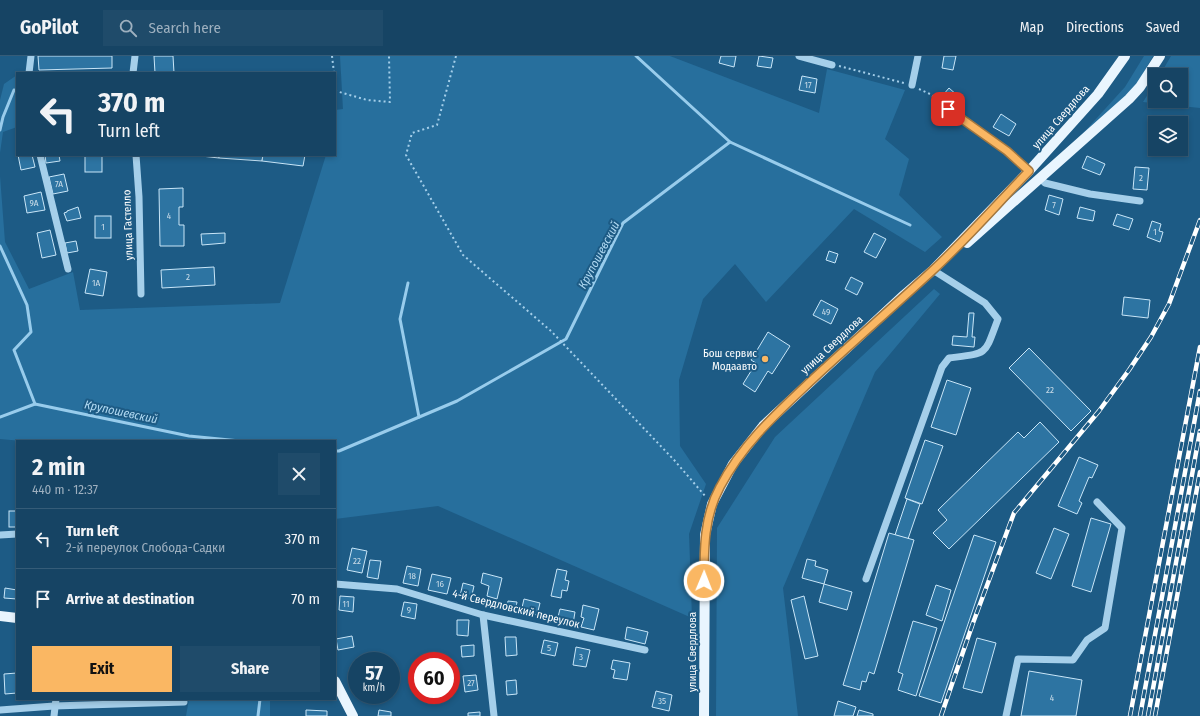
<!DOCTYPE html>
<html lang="en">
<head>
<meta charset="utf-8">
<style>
  :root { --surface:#164464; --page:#1f4b6a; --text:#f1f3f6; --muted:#9eb0bf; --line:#355c78; --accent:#fab763 }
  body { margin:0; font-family:"Fira Sans Condensed",sans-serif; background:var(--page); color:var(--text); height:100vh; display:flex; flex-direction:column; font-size:15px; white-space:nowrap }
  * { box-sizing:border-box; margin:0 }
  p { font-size:13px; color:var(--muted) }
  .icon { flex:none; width:22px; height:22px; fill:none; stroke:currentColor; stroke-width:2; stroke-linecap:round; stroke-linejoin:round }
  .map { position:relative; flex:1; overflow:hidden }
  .sheet { position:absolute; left:16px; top:384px; width:320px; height:260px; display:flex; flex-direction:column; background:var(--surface); border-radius:0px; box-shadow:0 2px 6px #0003,0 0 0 1px var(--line) }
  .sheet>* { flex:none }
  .hud { position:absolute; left:16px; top:16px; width:320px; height:84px; border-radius:0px; box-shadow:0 2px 6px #0003,0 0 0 1px var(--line); background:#164464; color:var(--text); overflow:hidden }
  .controls { position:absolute; left:1148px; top:12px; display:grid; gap:8px }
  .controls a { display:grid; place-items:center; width:40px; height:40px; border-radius:0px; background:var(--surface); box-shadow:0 2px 6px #0003,0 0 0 1px var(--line); font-size:20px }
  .speed { position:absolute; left:348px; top:596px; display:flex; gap:8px; font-size:20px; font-weight:700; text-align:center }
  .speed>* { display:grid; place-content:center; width:52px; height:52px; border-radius:50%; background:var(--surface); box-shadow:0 2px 6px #0003,0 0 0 1px var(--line); line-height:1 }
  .speed small { font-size:10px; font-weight:400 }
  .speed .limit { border:6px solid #d22; background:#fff; color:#111 }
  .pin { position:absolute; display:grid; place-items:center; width:34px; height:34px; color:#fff; margin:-17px; border-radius:8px; box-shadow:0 2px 6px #0006 }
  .me { position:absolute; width:44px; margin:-22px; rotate:1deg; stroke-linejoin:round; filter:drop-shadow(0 0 3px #0008) }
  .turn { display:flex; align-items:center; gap:14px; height:84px; padding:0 16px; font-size:18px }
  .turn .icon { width:52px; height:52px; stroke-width:2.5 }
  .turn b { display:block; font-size:28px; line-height:34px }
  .round { display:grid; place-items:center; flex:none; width:42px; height:42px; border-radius:0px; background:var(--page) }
  .headline { display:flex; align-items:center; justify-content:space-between; height:68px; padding:0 16px }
  h1 { font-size:24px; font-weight:700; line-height:30px }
  .cta { display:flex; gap:8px; margin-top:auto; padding:8px 16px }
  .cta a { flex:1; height:46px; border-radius:0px; background:var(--accent); color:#111; font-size:16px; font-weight:700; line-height:46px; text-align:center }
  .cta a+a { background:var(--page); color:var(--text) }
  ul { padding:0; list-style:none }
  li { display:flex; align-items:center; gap:12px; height:60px; padding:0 16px; border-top:1px solid var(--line) }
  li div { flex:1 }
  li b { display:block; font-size:15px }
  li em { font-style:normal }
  header { display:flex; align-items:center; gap:24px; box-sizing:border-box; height:56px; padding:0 20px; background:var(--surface); border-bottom:1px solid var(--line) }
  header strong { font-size:19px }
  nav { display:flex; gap:22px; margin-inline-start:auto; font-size:14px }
  .search { width:280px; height:36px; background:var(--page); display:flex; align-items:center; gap:10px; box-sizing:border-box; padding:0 14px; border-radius:0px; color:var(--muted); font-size:15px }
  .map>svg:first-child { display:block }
</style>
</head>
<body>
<header>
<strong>GoPilot</strong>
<div class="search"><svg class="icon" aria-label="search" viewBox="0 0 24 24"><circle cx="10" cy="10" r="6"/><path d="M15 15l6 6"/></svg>Search here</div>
<nav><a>Map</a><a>Directions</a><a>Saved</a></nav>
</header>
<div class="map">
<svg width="1200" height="660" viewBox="0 0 1200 660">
  <rect width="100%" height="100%" fill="#1d5b85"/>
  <g fill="#276f9d">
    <polygon points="340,0 670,0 819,57 827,13 905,34 885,83 909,103 899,139 942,181 925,196 854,153 766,246 735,208 703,243 679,324 680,390 706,428 689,478 692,562 438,450 335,463 335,385 22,385 0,383 0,120 5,186 29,233 73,216 80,254 280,247 326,99 335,99 335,54 343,53"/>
    <polygon points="1144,0 1153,0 1134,33 1055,108 1125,31"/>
    <polygon points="1171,0 1200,0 1200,52 1143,46 1155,27 1155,45 1181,45 1181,19 1160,19"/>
    <polygon points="17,19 17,71 3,76 0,97 0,44 4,28"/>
    <polygon points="934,233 940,238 875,316 783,532 798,660 716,660 717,472 775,381"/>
    <polygon points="189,643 270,643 270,660 186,660"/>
  </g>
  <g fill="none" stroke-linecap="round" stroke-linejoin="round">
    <g stroke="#98ccec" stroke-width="3">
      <polyline points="636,0 730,86"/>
      <polyline points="0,74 3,61 14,34"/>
      <polyline points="0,190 27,249 31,276 14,294 35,348"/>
      <polyline points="408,227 400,263 419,361"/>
      <polyline points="0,361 35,348 189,380 240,385"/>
      <polyline points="335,395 339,395 457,345 566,283 623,167 730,86 910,169"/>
      <polyline points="258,660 260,643"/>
    </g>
  </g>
  <g fill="#2d74a2" stroke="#c9e6f8">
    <polygon points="38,0 112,0 112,12 39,14"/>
    <polygon points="154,0 173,0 174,17 155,17"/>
    <polygon points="721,0 736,0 734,11 719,7"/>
    <polygon points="759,0 773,2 771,12 757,10"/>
    <polygon points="944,0 956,0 953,14 942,12"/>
    <polygon points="802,20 817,23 815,37 799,34"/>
    <polygon points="949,32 958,40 952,47 943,39"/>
    <polygon points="1001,58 1016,68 1009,80 993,71"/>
    <polygon points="18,99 32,99 35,111 21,114"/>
    <polygon points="45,99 59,99 60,105 46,107"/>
    <rect x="85" y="99" width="17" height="17"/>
    <polygon points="192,99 219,99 219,102"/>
    <polygon points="219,99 263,99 262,105 219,102"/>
    <polygon points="263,99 305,99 303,110 262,105"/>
    <polygon points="1087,100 1105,108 1100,119 1082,112"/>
    <polygon points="1135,111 1149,112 1147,134 1133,133"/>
    <polygon points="64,118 68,135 53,138 49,121"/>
    <polygon points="183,132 183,151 179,151 179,169 184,169 184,190 160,190 159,133"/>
    <polygon points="41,136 45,154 27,157 24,140"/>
    <polygon points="1049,139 1063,143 1059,159 1045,154"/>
    <polygon points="78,151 81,162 67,165 64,157 67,156 67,155"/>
    <polygon points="1080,151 1095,155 1093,165 1077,162"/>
    <polygon points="1117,158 1133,163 1129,174 1113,169"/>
    <rect x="95" y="160" width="16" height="22"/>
    <polygon points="1152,165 1161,168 1159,175 1163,176 1160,186 1147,181"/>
    <polygon points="50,174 56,199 42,202 37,177"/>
    <polygon points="225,177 225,187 202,189 201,178"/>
    <polygon points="874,177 886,183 876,202 864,196"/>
    <polygon points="76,185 78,195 67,197 65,187"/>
    <polygon points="829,195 838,198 835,207 826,204"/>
    <polygon points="214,211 215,229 162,232 161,214"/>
    <polygon points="90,213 107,216 103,240 85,237"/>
    <polygon points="851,221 863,227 857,239 845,233"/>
    <polygon points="1124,241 1150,244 1148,262 1122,259"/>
    <polygon points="821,244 838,253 831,268 813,259"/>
    <polygon points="969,257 974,257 972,281 975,281 974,291 952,289 953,280 967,281"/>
    <polygon points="768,276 790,290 772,318 768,315 755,336 743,328 756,307 751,304"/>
    <polygon points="1029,292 1091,355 1071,375 1009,312"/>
    <polygon points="947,324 971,332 956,379 931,371"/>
    <polygon points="1040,366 1059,386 949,493 933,477 947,464 938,454 1018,376 1024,382"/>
    <polygon points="925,384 943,390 922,448 905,442"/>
    <polygon points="1079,401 1098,409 1092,422 1089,421 1079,445 1082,447 1077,458 1058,450"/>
    <polygon points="907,443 920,448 908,483 895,479"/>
    <rect x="9" y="455" width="8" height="16"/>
    <polygon points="1091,462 1111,468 1091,536 1072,530"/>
    <polygon points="1054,472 1069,478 1051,523 1036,517"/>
    <polygon points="889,477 914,484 874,618 869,616 866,626 862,625 860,634 843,629"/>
    <polygon points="974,479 996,486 941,647 919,640"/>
    <polygon points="352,492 367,495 362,517 347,514"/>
    <polygon points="807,503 816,505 815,510 828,514 824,528 802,522"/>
    <polygon points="370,504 381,505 378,523 367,521"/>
    <polygon points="407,510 421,513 418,530 403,527"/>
    <polygon points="557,513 567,515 565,524 569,525 567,535 562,534 561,542 551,540"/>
    <polygon points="483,517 502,522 497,543 487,540 489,530 481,527"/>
    <polygon points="432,518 451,522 447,538 428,534"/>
    <polygon points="463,527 474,530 471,543 460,540"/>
    <polygon points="824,528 852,536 847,554 819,546"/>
    <polygon points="936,529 951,534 942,565 926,559"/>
    <polygon points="5,532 17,534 17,543 4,542"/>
    <polygon points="340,540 354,541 353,556 339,554"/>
    <polygon points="804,540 818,600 805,603 791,544"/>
    <polygon points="524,543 540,547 537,559 521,556"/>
    <polygon points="508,545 517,546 515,556 506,554"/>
    <polygon points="404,546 417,548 415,563 401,560"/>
    <polygon points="583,549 599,553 594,574 581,571 584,562 581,561"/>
    <polygon points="560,553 575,556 573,568 557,565"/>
    <polygon points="457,564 469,564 468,580 457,579"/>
    <polygon points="913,565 937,572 916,640 898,634 903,618 898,616"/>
    <polygon points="627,571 648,576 645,588 625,583"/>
    <polygon points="352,580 354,591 338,594 336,583"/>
    <polygon points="505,581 516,581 517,599 506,600"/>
    <polygon points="977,582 996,587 982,637 963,632"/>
    <polygon points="544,584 558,587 555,600 541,597"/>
    <polygon points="474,589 474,600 462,601 461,590"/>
    <polygon points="576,591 590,594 586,611 573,609"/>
    <polygon points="613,604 630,607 627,624 613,622 615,614 611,613"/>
    <polygon points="1029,615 1082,624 1076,660 1021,660"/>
    <polygon points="17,617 17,637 5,638 4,618"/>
    <polygon points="476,619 478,634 465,636 463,620"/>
    <polygon points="516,624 517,638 507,639 506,625"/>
    <polygon points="656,635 672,639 669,655 652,651"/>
    <polygon points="838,645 856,651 853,660 834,660"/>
    <polygon points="306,654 327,655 327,660 306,660"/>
    <polygon points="379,654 391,656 391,660 378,660"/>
    <polygon points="859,654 873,658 873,660 857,660"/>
    <polygon points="480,656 480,660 468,660 468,657"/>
  </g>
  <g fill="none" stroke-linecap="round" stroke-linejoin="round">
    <g stroke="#a5cfea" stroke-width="2" stroke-dasharray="2 3" stroke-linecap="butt">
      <polyline points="332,0 334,17"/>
      <polyline points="456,0 437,69 412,77 406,99 463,199 551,275 675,405 706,441"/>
      <polyline points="839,10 904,27"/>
      <polyline points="335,29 336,35 367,44 390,46 389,0"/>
      <polyline points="919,33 930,38 942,48"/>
    </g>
    <g stroke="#a5cfea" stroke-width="7">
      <polyline points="799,0 832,9"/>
      <polyline points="29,17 31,0"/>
      <polyline points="133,17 135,0"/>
      <polyline points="912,29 918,0"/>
      <polyline points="948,53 1007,95 1029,115"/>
      <polyline points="40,99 68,213"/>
      <polyline points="136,99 139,141 141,238"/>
      <polyline points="1040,122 1045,127 1090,138 1140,145"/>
      <polyline points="0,479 17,478"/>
      <path d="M 866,523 L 942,311 L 949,302 C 989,297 984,300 998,263 L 985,247 L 933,214"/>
      <polyline points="335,528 397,533 483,559 645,594"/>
      <polyline points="483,559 494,660"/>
      <polyline points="0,654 54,650 184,646"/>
      <polyline points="54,660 56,643"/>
      <polyline points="1006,660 1018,603 1073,604 1087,584 1105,572 1122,472 1097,446"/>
    </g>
    <g stroke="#e9f5fe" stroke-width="10">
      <polyline points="967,187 1129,43 1140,31 1160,0"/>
      <polyline points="0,560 17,562"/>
      <polyline points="335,625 353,660"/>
      <polyline points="704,660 705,479 712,448 733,408 763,370 904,239 933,214 1029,115 1098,38 1125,0"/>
    </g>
    <defs>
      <g id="rail">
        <polyline points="941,660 973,567 1014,457 1099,355 1129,314 1151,281 1169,248 1200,164"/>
        <polyline points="1130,660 1200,291"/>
        <polyline points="1140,660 1200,335"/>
        <polyline points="1148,660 1200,375"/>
        <polyline points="1155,660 1200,416"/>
      </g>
    </defs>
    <use href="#rail" stroke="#fff" stroke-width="4.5"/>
    <use href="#rail" stroke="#1d5b85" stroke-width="3" stroke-dasharray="9" stroke-linecap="butt"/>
  </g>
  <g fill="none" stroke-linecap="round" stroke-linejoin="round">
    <defs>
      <path id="route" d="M 704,525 C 704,493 704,460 720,431 C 743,387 778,356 814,322 C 853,286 893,251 932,215 C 966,184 997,148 1029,115 L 1007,95 L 948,53"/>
    </defs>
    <use href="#route" stroke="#a27740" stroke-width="10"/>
    <use href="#route" stroke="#fab763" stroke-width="7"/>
  </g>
  <circle fill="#fab763" stroke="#1d5b85" stroke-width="1.5" cx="765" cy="303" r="4"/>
  <g text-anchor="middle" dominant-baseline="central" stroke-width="4" stroke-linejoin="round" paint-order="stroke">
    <g font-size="9" fill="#cadce8">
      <text x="808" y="29">17</text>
      <text x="1141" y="122">2</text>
      <text x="59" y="128">7А</text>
      <text x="34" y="147">9А</text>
      <text x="1054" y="149">7</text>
      <text x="169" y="160">4</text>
      <text x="103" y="171">1</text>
      <text x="1155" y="176">1</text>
      <text x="188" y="221">2</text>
      <text x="96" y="227">1А</text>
      <text x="826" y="256">49</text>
      <text x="1050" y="334">22</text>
      <text x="357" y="505">22</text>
      <text x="412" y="520">18</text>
      <text x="440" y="528">16</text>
      <text x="346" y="548">11</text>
      <text x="409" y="554">9</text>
      <text x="549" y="592">5</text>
      <text x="581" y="601">3</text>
      <text x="471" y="627">27</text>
      <text x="1052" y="642">4</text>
      <text x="662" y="645">35</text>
    </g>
    <g font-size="11" fill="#fff" stroke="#1d5b85">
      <text transform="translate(1061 61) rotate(-49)">улица Свердлова</text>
      <text transform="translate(128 169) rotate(-92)">улица Гастелло</text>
      <text transform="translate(832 289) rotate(-43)">улица Свердлова</text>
      <text transform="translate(516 553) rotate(14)">4-й Свердловский переулок</text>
      <text transform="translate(692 596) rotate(-90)">улица Свердлова</text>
    </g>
    <g font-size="11" fill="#fff" stroke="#1d5b85" text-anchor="end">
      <text x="757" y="297">Бош сервис<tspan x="757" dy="13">Модаавто</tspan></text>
    </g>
    <g font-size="12" font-style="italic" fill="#b0d9f2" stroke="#1d5b85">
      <text transform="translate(599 199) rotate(-62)">Крупошевский</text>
      <text transform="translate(121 356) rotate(12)">Крупошевский</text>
    </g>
  </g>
</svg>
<div class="controls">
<a><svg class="icon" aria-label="search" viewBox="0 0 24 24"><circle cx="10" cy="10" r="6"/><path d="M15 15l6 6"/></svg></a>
<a><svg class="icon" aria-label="layers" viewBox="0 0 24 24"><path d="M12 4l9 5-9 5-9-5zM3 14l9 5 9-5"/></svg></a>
</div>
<div class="speed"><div>57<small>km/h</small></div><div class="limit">60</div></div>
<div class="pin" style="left:948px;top:53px;background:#d93025"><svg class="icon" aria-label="arrive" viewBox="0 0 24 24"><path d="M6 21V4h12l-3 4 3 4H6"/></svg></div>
<svg class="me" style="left:704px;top:525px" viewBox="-20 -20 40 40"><circle r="17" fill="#fab763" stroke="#fff" stroke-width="3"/><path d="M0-11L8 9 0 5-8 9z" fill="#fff"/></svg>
<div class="hud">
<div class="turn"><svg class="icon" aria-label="left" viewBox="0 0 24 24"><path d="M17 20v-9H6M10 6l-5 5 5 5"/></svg><div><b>370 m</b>Turn left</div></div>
</div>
<section class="sheet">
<div class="headline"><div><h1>2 min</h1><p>440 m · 12:37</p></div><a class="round"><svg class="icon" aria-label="close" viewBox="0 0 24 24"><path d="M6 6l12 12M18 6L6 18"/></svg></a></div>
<ul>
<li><svg class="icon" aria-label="left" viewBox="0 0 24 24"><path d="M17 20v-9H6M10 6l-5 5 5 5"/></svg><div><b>Turn left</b><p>2-й переулок Слобода-Садки</p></div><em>370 m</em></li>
<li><svg class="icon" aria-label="arrive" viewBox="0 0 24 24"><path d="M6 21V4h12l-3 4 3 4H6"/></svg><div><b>Arrive at destination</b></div><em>70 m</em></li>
</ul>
<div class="cta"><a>Exit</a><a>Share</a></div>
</section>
</div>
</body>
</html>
